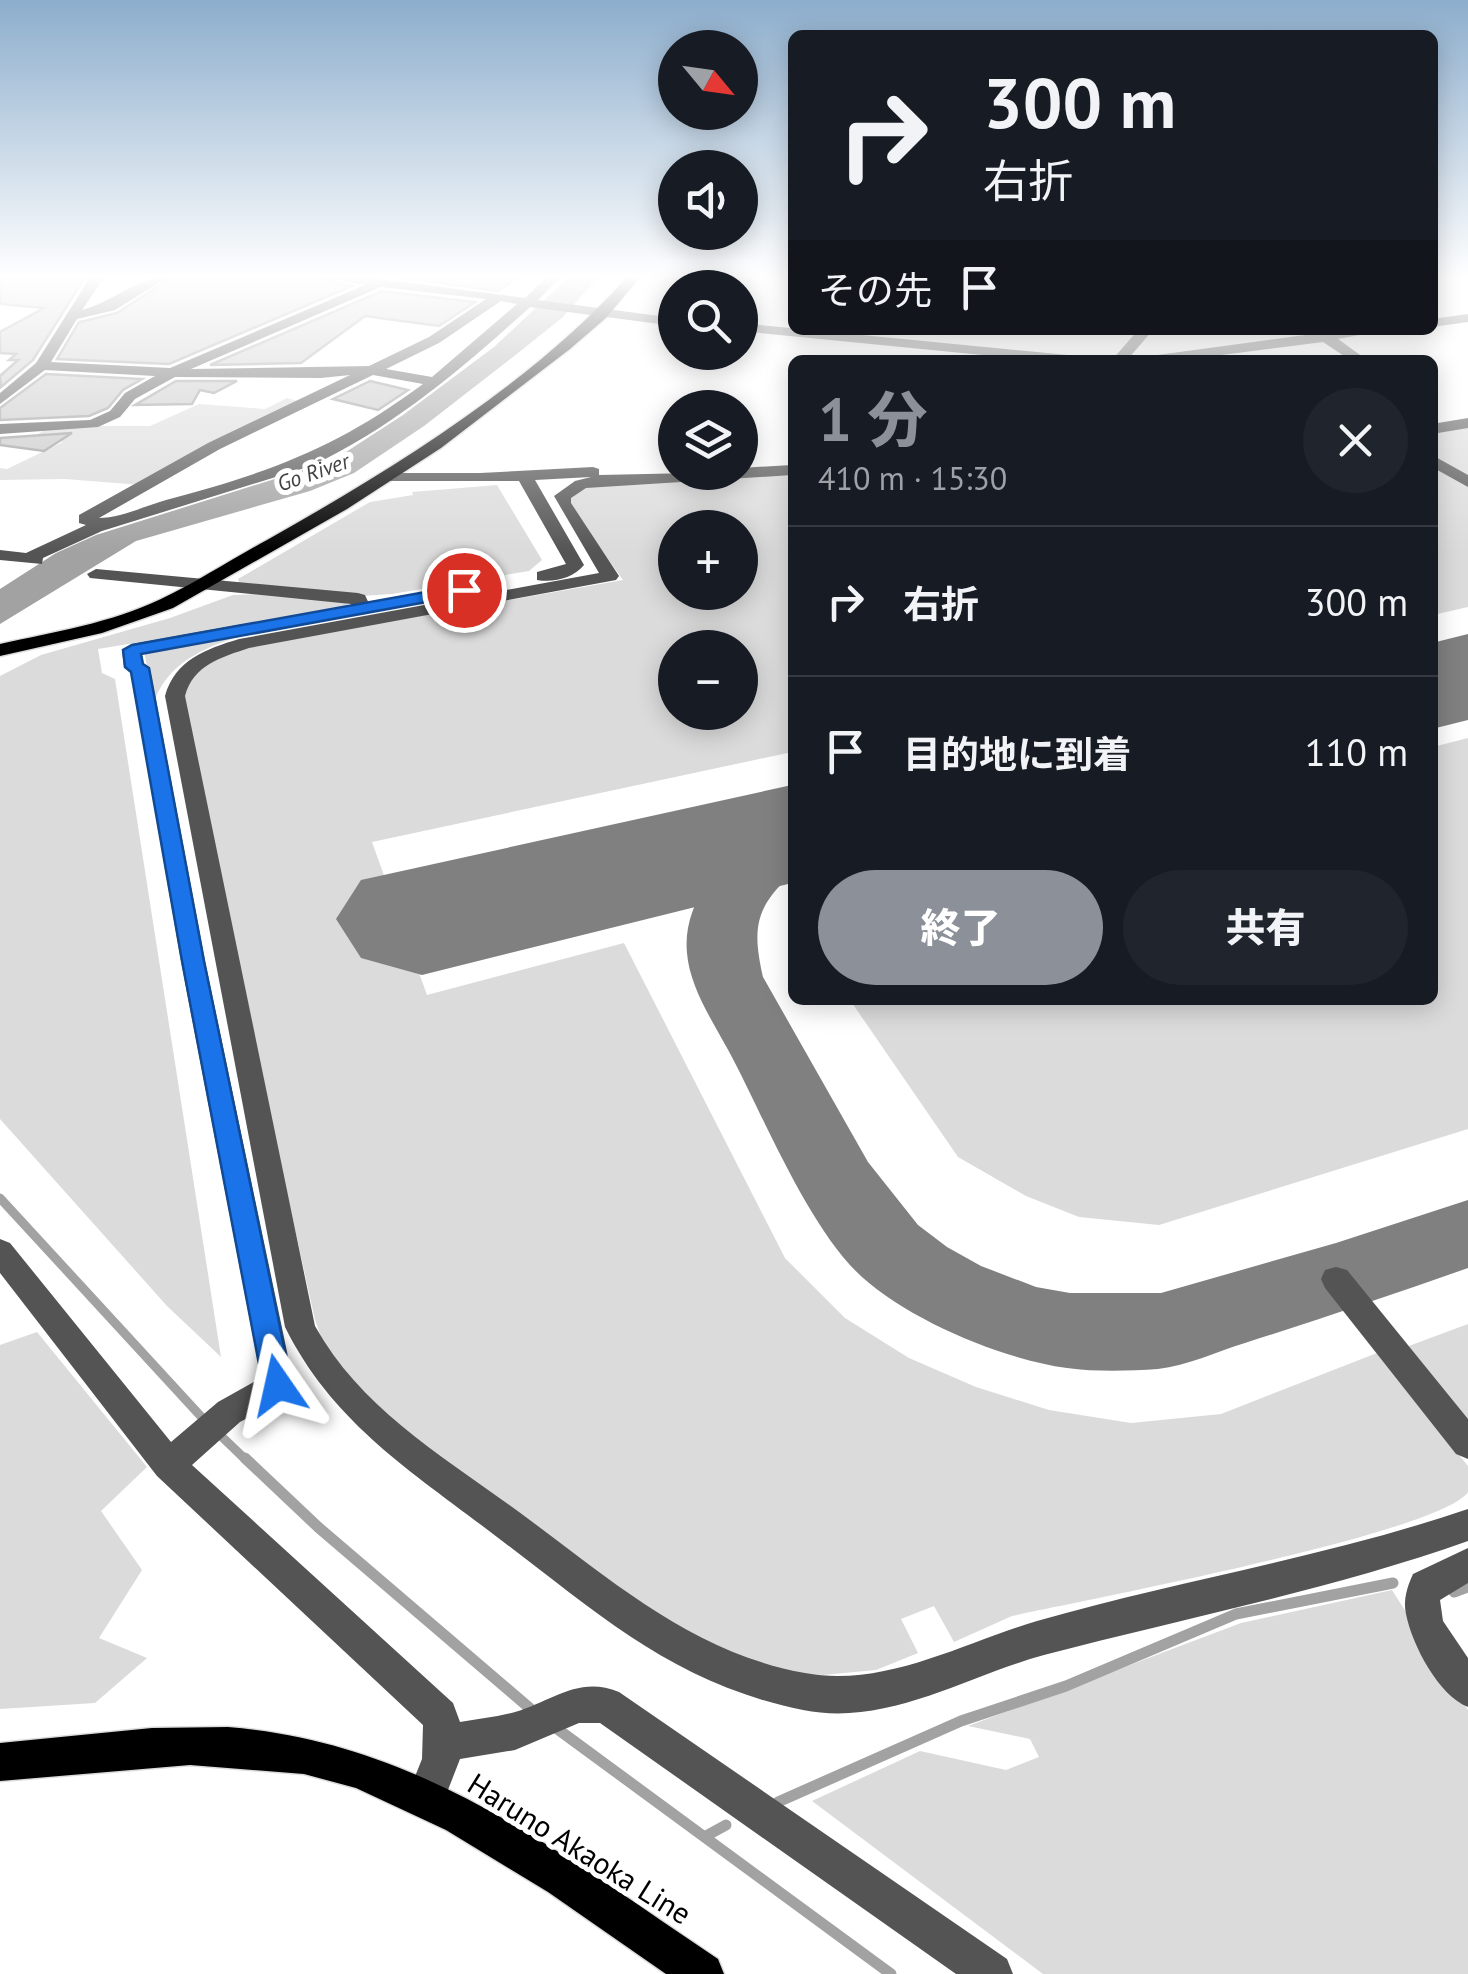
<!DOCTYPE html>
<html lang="ja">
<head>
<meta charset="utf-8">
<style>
  :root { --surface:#171b24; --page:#20242c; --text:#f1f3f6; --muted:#9ea1a6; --line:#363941; --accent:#8c9099 }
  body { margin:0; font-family:"PT Sans","Noto Sans JP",sans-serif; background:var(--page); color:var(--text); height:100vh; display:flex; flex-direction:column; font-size:38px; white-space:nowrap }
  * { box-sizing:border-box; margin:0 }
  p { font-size:32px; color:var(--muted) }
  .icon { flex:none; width:55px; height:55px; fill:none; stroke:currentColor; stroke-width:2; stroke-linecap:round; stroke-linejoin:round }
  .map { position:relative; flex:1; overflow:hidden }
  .panel { position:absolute; left:788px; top:355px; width:650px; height:650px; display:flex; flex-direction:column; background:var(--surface); border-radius:15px; box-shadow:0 5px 25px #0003 }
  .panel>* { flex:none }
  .hud { position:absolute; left:788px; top:30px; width:650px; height:305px; border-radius:15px; box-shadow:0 5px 25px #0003; background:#171b24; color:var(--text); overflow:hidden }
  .needle { width:65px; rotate:119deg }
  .controls { position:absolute; left:658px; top:30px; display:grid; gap:20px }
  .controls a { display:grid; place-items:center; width:100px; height:100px; border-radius:50%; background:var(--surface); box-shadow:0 5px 25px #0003; font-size:50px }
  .pin { position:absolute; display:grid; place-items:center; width:85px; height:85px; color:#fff; margin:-42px; border:5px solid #fff; border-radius:50%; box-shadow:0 2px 10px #0007 }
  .me { position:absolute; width:110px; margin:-55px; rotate:349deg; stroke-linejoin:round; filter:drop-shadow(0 0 8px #0008) }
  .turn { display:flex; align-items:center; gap:35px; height:210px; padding:0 30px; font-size:45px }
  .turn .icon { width:130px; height:130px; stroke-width:2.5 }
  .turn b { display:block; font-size:70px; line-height:85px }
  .then { display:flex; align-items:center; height:95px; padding:0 30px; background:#0003; gap:20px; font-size:38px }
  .round { display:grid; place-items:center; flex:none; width:105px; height:105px; border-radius:52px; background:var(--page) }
  .head { display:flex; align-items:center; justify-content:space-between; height:170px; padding:0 30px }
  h1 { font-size:60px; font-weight:800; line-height:75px; color:var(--accent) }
  .primary-button { display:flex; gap:20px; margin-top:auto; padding:20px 30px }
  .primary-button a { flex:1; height:115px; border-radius:60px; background:var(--accent); color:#fff; font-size:40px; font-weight:800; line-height:115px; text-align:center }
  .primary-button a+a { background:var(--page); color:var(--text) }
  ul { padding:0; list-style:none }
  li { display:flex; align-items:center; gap:30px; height:150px; padding:0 30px; border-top:2px solid var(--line) }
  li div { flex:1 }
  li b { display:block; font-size:38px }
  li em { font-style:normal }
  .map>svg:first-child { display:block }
</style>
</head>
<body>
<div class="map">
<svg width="1468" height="1974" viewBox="0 0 1468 1974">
  <rect width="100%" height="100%" fill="#fff"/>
  <g fill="#dbdbdb" fill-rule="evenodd">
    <polygon points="287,398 304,403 141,485 65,479 0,480 0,468 7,469 63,442 35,436 51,426 150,426 199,404 265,409"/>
    <polygon points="1468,424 1468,479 1433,457 1432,431"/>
    <polygon points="1432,464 1468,486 1468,607 1433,615"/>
    <path d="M 792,474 L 792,752 L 372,842 L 427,995 L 624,943 L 785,1258 L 845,1318 L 909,1358 L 976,1387 L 1049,1410 L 1131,1423 L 1221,1414 L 1377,1353 L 1468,1466 L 1468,1492 C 1441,1533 1080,1601 1012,1616 L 954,1642 L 934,1606 L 901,1619 L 918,1653 L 876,1670 L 823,1675 L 785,1672 L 675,1636 L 382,1414 L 324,1345 L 315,1320 L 179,701 L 198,668 L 237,648 L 623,580 L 567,502 L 572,489 L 600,483 ZM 675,528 L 740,528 L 740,592 L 675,592 ZM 675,648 L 740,648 L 740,712 L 675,712 Z"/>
    <polygon points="497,485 542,560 529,571 392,594 361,596 240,585 238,579 370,502 413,495 412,492"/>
    <polygon points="263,594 347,601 348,608 98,649 102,673 115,679 221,1357 167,1306 0,1119 0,676 41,655 170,618 233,595"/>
    <path d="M 255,631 C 213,645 170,657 154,702 L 144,651 Z"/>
    <polygon points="1468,738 1468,1129 1159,1225 1079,1217 1026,1196 958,1157 850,1000 1432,1000 1433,747"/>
    <polygon points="1468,1324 1468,1425 1406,1347"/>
    <polygon points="37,1332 147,1467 101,1511 142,1570 99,1638 147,1658 95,1703 0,1709 0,1345"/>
    <polygon points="1392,1590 1468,1710 1468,1974 1043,1974 812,1801 920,1751 1006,1770 1039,1757 1030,1739 968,1726 1241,1623"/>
  </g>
  <polygon fill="#a2a2a2" points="570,276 599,276 563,317 518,353 424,426 354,473 310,491 136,541 0,624 0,589 56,553 96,535 332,461 403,415 494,347"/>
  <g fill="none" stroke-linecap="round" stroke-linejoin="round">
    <g stroke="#a2a2a2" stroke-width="9">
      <polyline points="0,1198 207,1423"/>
      <polyline points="217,1432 247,1461"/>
    </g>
    <g stroke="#a2a2a2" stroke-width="11">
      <polyline points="245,1458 318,1527 533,1711"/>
      <polyline points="1454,1592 1468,1587"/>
      <polyline points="552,1725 891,1974"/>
      <polyline points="778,1802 961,1721 1066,1686 1236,1614 1393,1583"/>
      <polyline points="706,1836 726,1825"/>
    </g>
    <path fill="#808080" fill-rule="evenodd" d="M 792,821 L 792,874 C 755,907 752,929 763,977 L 868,1162 L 918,1225 L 947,1247 L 981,1266 L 1036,1287 L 1070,1293 L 1161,1293 L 1336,1243 L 1468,1200 L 1468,1268 C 1394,1294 1320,1319 1245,1343 C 1218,1351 1187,1366 1158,1369 C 1130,1371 1095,1372 1067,1368 C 1002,1359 911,1321 862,1277 C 811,1231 767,1125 735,1063 C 718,1029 690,991 687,953 C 681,894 738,835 792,821 Z"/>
    <g fill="#808080" fill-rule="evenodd">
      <polygon points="1468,634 1468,720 1432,729 1432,643"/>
      <polygon points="792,785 792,883 422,975 361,958 336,919 361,880"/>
    </g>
  </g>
  <g fill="#c4c4c4" stroke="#989898" stroke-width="2.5">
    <polygon points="0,276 86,276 33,360 1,387 0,376 18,360 9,360 16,354 0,353 0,332 44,308 0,304"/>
    <polygon points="174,276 312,276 352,286 169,364 57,359 79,322 117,313"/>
    <polygon points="389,276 519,276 498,291"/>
    <polygon points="382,291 475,302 439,326 365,316 301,363 210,365"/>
    <polygon points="46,374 142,379 123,390 108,408 89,416 0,420 0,408"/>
    <polygon points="176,381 237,381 214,393 200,390 192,404 135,405"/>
    <polygon points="370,381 408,390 378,410 333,399"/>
    <polygon points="72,433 44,451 0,445 0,438"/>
  </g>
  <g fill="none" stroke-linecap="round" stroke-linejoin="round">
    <defs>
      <g id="major">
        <path d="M 628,276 L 641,276 L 606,318 L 570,349 L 441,448 L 347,509 L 173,608 L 102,633 L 0,656 L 0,644 C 54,632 111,623 161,599 C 197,582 232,559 267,540 C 391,470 533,383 628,276 Z"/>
        <path d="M 228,1727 C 422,1742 562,1855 718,1959 L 724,1974 L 666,1974 L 548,1892 L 446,1830 L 356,1788 L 304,1774 L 190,1765 L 0,1781 L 0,1743 L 152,1728 Z"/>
      </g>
    </defs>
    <use href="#major" stroke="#dbdbdb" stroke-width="3"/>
    <g fill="#545454" fill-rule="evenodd">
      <path d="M 91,276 L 105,276 L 82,310 C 113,302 139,276 170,276 L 115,310 L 77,319 L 51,362 L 170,368 L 365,285 L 316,276 L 358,276 L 525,298 L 548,276 L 562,276 L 538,300 L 675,318 L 675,326 L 530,307 C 463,368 394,427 311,466 L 102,531 L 43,558 L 42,564 L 0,560 L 0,550 L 26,553 L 86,525 L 79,523 L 79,515 L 208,443 L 350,375 L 321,378 L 175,377 L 135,399 L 120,417 L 98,427 L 0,434 L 0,424 L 90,420 L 110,411 L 125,393 L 155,376 L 45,370 L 0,404 L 0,393 L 36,363 ZM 381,287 L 486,299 L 429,337 L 369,366 L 191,369 ZM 501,301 L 517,304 L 432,377 L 386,369 L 439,343 ZM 373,375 L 423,384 C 337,448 268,473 166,500 C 145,506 120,518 99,518 L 220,449 Z"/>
      <polygon points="1468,314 1468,322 1432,327 1432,319"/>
      <polygon points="740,323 1078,356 1085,360 1034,360 740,331"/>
      <polygon points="1138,330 1153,330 1127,360 1112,360"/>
      <polygon points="1314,330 1386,330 1338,339 1367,360 1350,360 1323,342 1183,360 1143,360 1150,356 1313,334"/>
      <polygon points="1468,418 1468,428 1432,434 1432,424"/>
      <polygon points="1432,455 1468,475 1468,487 1432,467"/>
      <path d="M 792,465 L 792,475 L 586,488 L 571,498 L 571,503 L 619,576 L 616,580 L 249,648 C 222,657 193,665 185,696 L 315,1326 C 361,1409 444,1457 519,1512 C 609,1578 692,1653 805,1673 C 885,1688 962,1643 1037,1621 C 1180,1580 1327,1557 1468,1509 L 1468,1541 C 1330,1590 1185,1618 1044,1655 C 966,1676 887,1727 803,1710 C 674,1684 599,1614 497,1537 C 414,1473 333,1424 285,1327 L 165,696 C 175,660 206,649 239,639 L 599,573 L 554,496 L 575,481 L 591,477 L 535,480 L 584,565 C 573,578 554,583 537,580 L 537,572 L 566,564 L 519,481 L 389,481 L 383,479 L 383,473 L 480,473 L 593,467 L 599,469 L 599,475 L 740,472 L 740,468 Z"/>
      <polygon points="96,569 358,593 365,595 371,608 362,614 355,612 351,604 90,578 87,574"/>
      <path d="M 243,624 L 252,630 L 250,634 L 142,654 L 143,664 L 150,669 L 205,961 L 294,1385 L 289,1395 L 240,1422 L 192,1465 L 453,1703 L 460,1722 C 478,1719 497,1717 515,1712 C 552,1701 579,1675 619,1692 L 1007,1959 L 1013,1974 L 956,1974 L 600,1723 L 579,1723 L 515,1750 L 460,1759 L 439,1813 L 425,1818 L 411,1813 L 406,1799 L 422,1759 L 423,1725 L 157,1476 L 0,1273 L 0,1239 L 10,1243 L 171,1442 L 218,1402 L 261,1378 L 181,961 L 131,672 L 124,667 L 122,650 L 132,644 Z"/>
      <polygon points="1336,1267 1347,1270 1468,1419 1468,1459 1456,1454 1325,1288 1321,1279 1325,1270"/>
      <path d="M 1468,1548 L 1468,1583 L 1440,1600 L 1443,1621 L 1468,1658 L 1468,1707 C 1439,1696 1412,1645 1406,1614 C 1403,1600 1407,1587 1413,1574 Z"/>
    </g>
    <use href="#major" fill="#000" fill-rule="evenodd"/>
  </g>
  <linearGradient id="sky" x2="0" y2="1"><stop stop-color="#8cadcc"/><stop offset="0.5" stop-color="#fff"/><stop offset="1" stop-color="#fff" stop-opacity="0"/></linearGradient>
  <rect width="1468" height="553" fill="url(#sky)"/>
  <polygon fill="#1a73e8" stroke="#114b97" stroke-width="2.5" points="464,585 473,590 470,594 141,654 143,664 149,668 204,961 292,1385 288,1394 278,1397 267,1394 263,1385 182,961 131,672 125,667 123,650 132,645"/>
  <g text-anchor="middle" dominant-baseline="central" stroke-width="10" stroke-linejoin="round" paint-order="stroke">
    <g font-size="22" font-style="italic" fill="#434343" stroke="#fff">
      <text transform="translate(313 472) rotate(-19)">Go River</text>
    </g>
    <g font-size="30" fill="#000" stroke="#fff">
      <text transform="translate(580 1848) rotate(32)">Haruno Akaoka Line</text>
    </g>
  </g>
</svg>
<div class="controls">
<a><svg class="needle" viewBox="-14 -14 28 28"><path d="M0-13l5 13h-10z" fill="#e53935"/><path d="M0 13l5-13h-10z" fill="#9ea1a6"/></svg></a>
<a><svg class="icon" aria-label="sound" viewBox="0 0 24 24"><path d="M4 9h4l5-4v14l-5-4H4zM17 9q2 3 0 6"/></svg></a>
<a><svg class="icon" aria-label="search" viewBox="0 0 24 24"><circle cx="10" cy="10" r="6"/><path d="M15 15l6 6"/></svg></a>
<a><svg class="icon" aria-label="layers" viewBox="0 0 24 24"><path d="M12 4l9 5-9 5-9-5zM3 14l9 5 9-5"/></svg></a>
<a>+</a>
<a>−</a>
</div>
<div class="pin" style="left:464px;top:590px;background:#d93025"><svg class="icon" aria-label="arrive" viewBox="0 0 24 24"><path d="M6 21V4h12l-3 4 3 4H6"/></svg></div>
<svg class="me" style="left:278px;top:1385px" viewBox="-20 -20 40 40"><path d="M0-17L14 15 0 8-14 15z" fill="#1a73e8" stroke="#fff" stroke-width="4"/></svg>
<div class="hud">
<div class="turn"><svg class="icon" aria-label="right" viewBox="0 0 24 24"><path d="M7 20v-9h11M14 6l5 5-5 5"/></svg><div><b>300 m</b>右折</div></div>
<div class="then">その先<svg class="icon" aria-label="arrive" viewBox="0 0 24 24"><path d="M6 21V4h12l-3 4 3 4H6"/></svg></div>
</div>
<section class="panel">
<div class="head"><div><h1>1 分</h1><p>410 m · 15:30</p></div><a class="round"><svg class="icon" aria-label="close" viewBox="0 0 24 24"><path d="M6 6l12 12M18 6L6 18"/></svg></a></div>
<ul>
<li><svg class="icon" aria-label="right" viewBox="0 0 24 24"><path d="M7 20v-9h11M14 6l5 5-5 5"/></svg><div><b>右折</b></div><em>300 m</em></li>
<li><svg class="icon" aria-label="arrive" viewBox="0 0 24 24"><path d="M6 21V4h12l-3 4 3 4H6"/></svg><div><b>目的地に到着</b></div><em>110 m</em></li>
</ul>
<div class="primary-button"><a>終了</a><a>共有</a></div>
</section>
</div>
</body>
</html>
